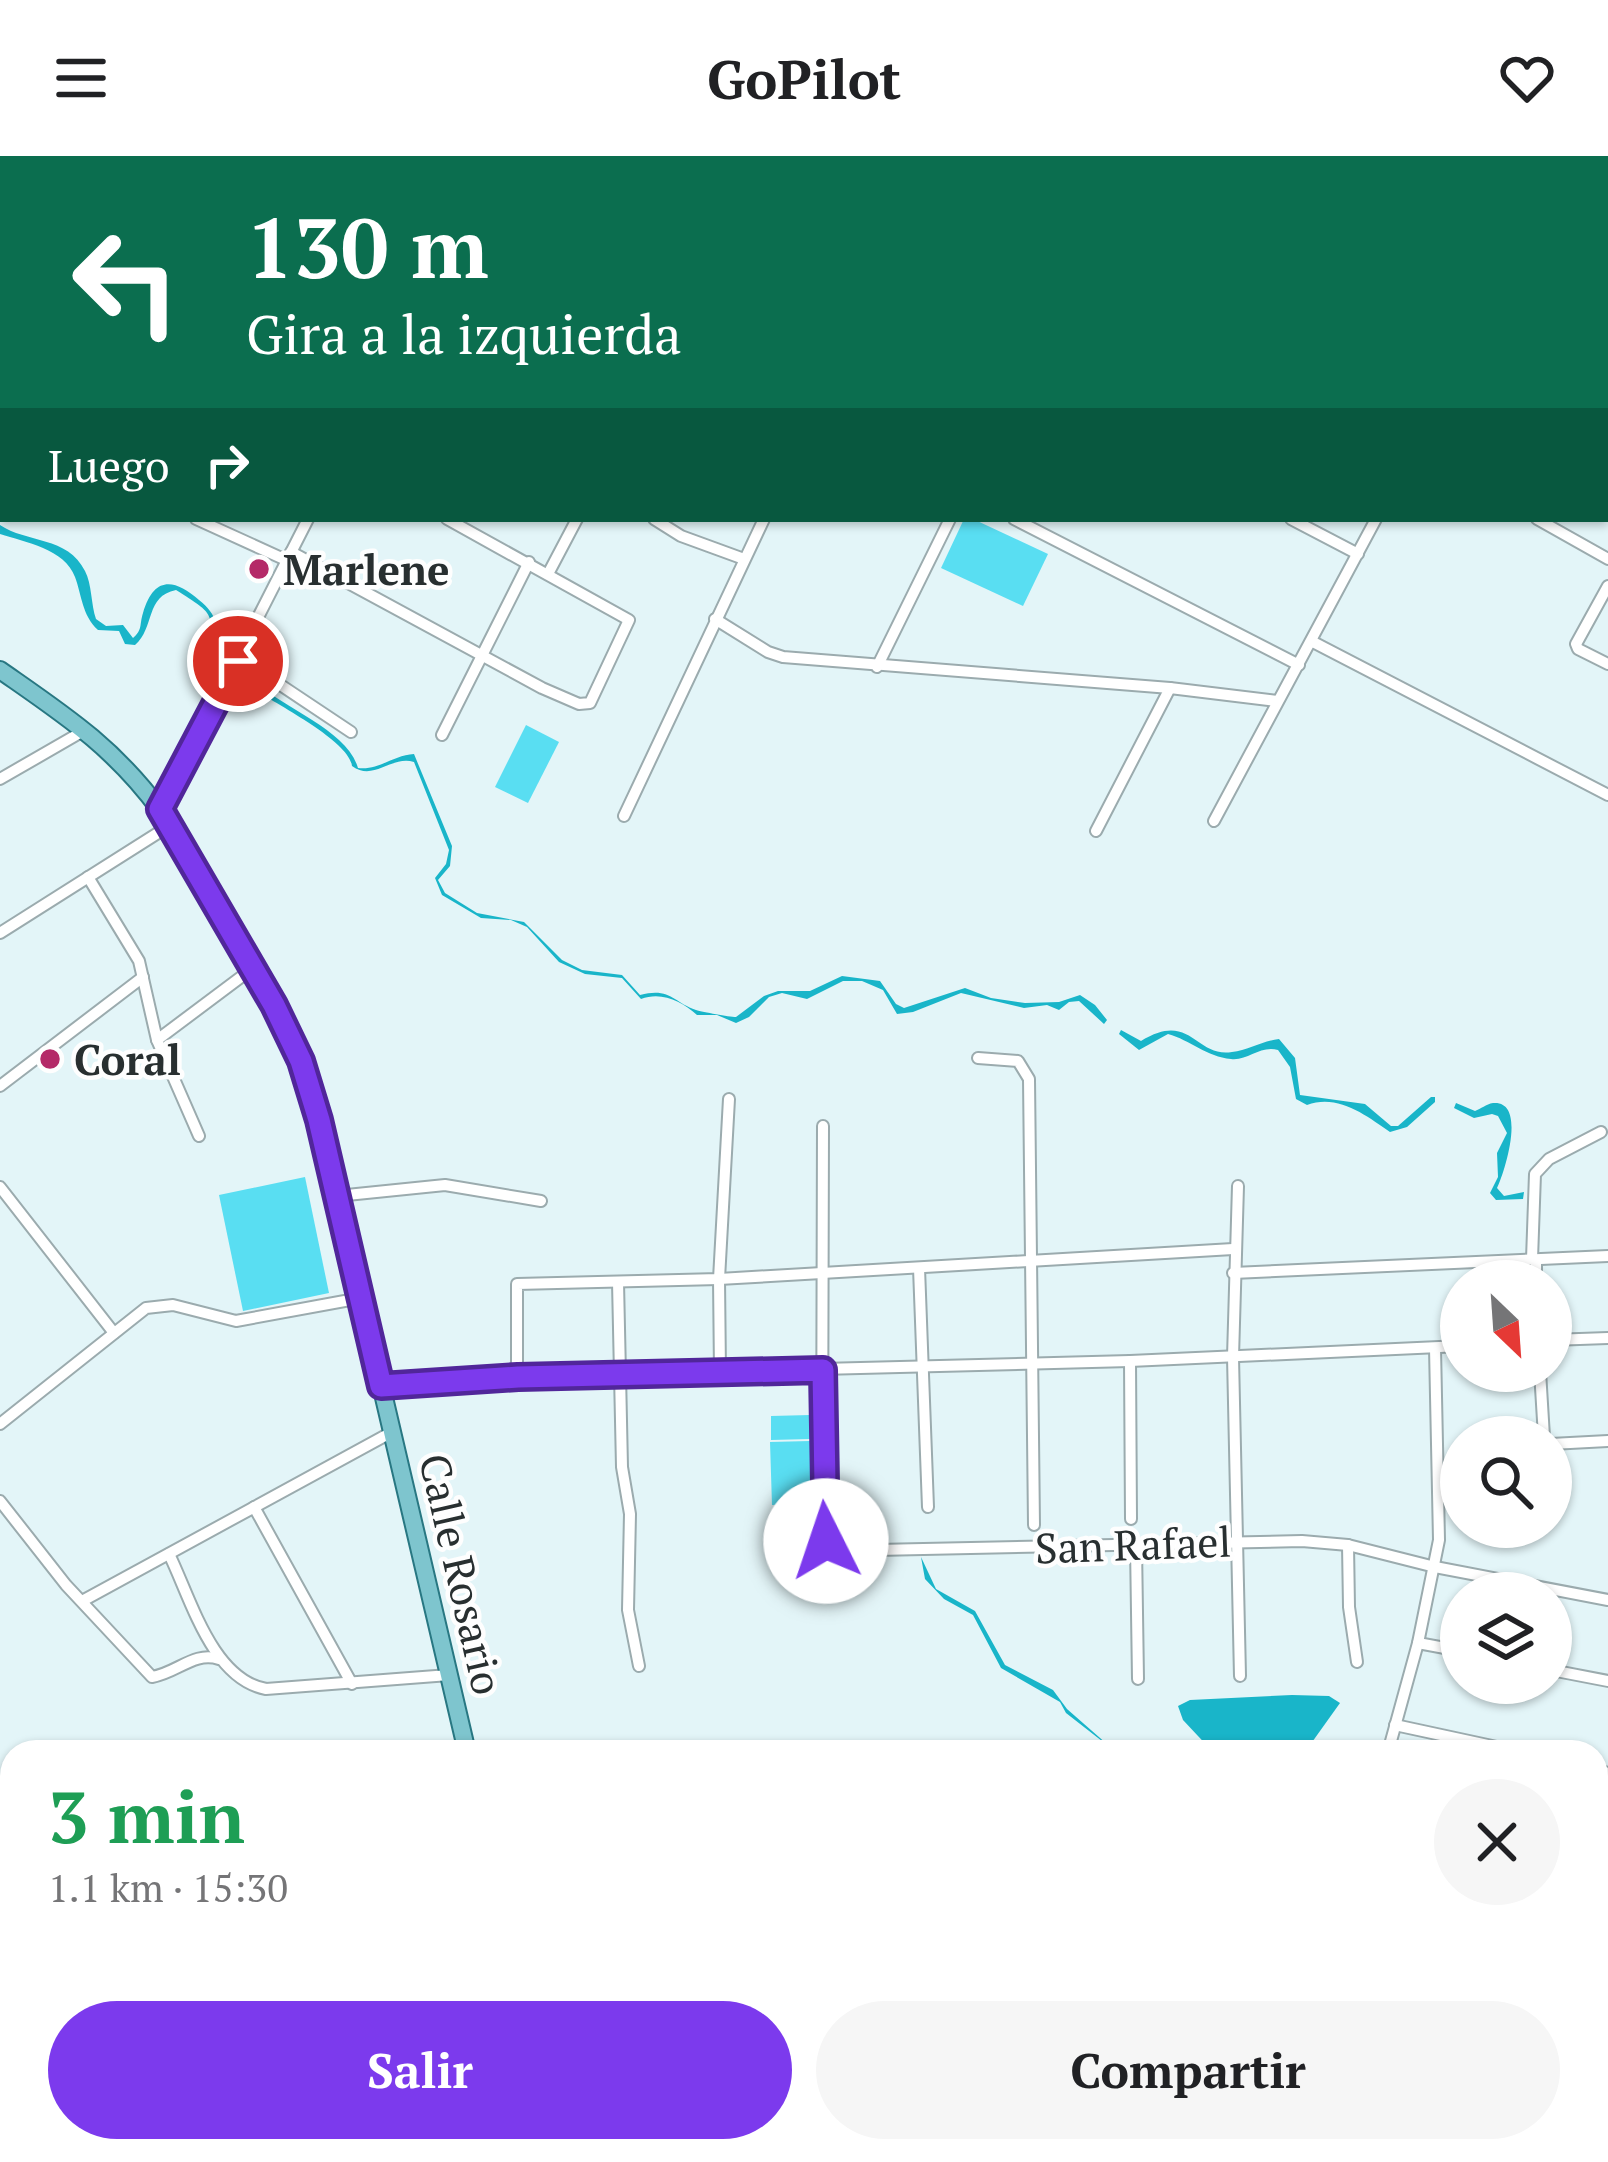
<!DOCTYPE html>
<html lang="es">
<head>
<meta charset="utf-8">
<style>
  :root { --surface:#fff; --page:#f6f6f6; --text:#202124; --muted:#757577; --accent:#7c3aed }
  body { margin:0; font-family:"PT Serif",serif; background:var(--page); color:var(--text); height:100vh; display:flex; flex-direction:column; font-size:45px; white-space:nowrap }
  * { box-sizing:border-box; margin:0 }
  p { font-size:39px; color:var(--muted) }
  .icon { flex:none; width:66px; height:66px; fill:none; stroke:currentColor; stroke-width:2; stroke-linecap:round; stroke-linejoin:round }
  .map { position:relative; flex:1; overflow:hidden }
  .details { position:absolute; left:0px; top:1584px; width:1608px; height:423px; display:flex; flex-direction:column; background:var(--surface); border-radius:36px 36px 0 0; box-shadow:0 3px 9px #0004 }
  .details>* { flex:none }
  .guide { position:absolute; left:0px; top:0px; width:1608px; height:366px; box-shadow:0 3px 9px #0004; background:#0b6e4f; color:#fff; overflow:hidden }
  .needle { width:78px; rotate:155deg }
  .controls { position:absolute; left:1440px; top:1104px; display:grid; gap:24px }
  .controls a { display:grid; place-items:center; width:132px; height:132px; border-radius:50%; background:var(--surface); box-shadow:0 3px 9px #0004; font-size:60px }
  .pin { position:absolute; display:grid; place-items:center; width:102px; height:102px; color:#fff; margin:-51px; border:6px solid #fff; border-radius:50%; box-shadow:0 3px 12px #0007 }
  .me { position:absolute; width:132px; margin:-66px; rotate:356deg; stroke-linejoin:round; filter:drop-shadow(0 0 9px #0008) }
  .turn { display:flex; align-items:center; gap:42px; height:252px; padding:0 48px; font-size:54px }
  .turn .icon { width:156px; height:156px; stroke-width:2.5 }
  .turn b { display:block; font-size:84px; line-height:102px }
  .then { display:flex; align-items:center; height:114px; padding:0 48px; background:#0003; gap:24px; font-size:45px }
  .round { display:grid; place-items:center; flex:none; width:126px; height:126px; border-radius:63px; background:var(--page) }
  .headline { display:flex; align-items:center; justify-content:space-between; height:204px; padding:0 48px }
  h1 { font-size:72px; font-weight:800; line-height:90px; color:#1e9e55 }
  .button { display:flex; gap:24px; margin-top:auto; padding:24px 48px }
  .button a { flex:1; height:138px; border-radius:72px; background:var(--accent); color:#fff; font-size:48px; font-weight:800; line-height:138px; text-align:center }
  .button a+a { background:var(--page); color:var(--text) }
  header { display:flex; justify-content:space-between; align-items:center; height:156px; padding:0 48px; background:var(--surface); font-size:54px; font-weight:800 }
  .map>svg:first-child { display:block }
</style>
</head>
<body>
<header><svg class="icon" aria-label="menu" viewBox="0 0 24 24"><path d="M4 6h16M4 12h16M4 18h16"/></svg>GoPilot<svg class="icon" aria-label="heart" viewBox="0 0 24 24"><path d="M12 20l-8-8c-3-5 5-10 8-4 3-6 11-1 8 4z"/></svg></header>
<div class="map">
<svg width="1608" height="2006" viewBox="0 0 1608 2006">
  <rect width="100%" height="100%" fill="#e3f5f8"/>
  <g fill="#59def2">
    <polygon points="964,363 973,363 1048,398 1023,450 941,412"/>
    <polygon points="526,569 559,586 528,647 495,631"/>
    <polygon points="305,1021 329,1137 243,1155 219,1039"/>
    <polygon points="810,1259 810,1283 771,1284 771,1260"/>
    <polygon points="810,1285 811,1348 772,1349 770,1286"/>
    <polygon points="0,1624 12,1636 12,1715 6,1720 0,1715"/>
  </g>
  <g fill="#19b5c9">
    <path d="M 0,369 C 26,387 68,380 85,415 C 92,428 91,449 96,463 L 106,470 L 123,469 L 133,482 C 143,473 139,470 143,457 C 154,419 175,423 199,444 C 218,459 218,471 216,494 L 231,506 L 229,510 L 211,501 C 211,455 217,460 176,434 C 145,440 155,472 135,489 L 125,488 L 119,475 L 98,474 C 82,459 82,440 75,421 C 65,393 25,386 0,378 Z"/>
    <path d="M 243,514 C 271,549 346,570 358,612 C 377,615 394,599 414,598 L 452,690 L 450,710 L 438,724 L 445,737 L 477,757 L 524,766 L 562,804 L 582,814 L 622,819 L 640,839 C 670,831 673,846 696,854 C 703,856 729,861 736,861 L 764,840 L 778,835 L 810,835 L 842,820 L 880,825 L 896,848 L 904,852 L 965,832 L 991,842 L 1025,847 L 1059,846 L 1080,839 L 1095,849 L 1107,864 L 1104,868 L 1079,845 L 1069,846 L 1059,854 L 1047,849 L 1024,852 L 961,837 L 913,856 L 897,858 L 883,834 L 862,825 L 843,825 L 807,843 L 782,837 L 769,841 L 749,861 L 736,867 L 717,859 L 697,859 C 682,845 661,835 641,843 L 622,822 L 585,818 L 559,806 L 527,771 L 511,764 L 481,762 L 442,739 L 435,722 L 446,708 L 449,694 L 414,606 C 391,599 374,626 352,610 C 349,583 269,545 245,527 L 239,520 Z"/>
    <path d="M 1121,874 L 1141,885 C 1191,854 1195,902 1232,896 C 1248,894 1262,885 1279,883 L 1295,902 L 1300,939 L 1365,948 L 1391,970 L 1398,970 L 1431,941 L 1435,941 L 1435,946 L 1407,971 L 1390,976 C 1367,960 1338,937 1307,949 L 1296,943 L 1290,911 L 1278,894 C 1260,889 1248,905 1231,903 C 1207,901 1190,884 1168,878 L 1139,894 L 1119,878 Z"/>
    <path d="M 1456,947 L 1475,955 C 1481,953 1486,948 1493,947 C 1528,944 1504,1018 1497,1032 L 1504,1040 L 1524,1036 L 1523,1043 L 1496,1044 L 1490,1037 L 1498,1021 L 1497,997 L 1507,977 L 1498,960 L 1492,958 L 1474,962 L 1454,952 Z"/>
    <polygon points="921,1401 936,1433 975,1455 1005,1509 1053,1534 1067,1553 1116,1596 1066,1557 1060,1546 1001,1512 973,1459 944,1443 925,1423"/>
    <polygon points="1292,1539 1329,1540 1340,1547 1305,1596 1213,1596 1183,1564 1178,1550 1190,1544"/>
  </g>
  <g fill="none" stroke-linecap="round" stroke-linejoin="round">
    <defs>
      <g id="street">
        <polyline points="387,0 393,3"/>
        <polyline points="841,0 846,3"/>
        <polyline points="1092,0 1098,3"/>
        <polyline points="158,3 160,0"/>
        <polyline points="274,3 275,0"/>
        <polyline points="497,3 498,0"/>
        <polyline points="764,3 766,0"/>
        <polyline points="957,3 958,0"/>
        <polyline points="1605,111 1608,111"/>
        <polyline points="0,130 3,132"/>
        <polyline points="0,272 3,274"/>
        <polyline points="196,363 286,404"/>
        <polyline points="654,363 681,380 744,403"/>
        <polyline points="1014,363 1299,509"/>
        <polyline points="1291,363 1358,398"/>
        <polyline points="1537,363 1608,403"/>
        <polyline points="291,396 542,532 579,548 590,547 629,464 447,363"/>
        <polyline points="548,418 577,363"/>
        <polyline points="1608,430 1576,488 1578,493 1608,508"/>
        <polyline points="715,463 768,496 783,501 1170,532 1277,545"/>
        <polyline points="1313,486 1608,639"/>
        <polyline points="240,502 351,576"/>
        <polyline points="877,511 950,363"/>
        <polyline points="442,579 529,406"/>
        <polyline points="0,623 85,574"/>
        <polyline points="160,654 308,363"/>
        <polyline points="624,660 764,363"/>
        <polyline points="1214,665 1376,363"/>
        <polyline points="1096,675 1170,532"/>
        <polyline points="88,721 139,805 157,884 199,980"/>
        <polyline points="0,777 169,670"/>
        <polyline points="157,884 253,812"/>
        <polyline points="978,902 1018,905 1029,923 1034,1369"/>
        <polyline points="0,930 143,821"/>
        <polyline points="823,970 822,1332 829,1395 1302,1385 1348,1389 1435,1411 1608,1444"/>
        <polyline points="1238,1030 1233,1201 1240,1520"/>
        <polyline points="0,1031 114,1177"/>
        <polyline points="337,1040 445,1029 541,1045"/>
        <polyline points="1532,1103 1535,1018 1549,1003 1601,976"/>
        <polyline points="1536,1104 1536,1125"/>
        <polyline points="919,1112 928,1351"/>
        <polyline points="1233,1117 1608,1100"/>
        <polyline points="618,1126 622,1311 630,1358 628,1454 639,1510"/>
        <polyline points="1551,1184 1608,1182"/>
        <polyline points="1130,1205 1131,1363"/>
        <polyline points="1540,1215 1544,1281"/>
        <polyline points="720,1216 719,1123 729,943"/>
        <polyline points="517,1221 517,1128 719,1123 1233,1093"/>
        <polyline points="381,1230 517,1221 1130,1205 1461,1190"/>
        <polyline points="0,1268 146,1152 173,1149 236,1165 361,1142"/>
        <polyline points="1551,1288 1608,1285"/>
        <path d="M 0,1345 L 66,1429 L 152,1521 C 177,1517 194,1495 219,1503"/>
        <polyline points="254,1351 352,1528"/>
        <polyline points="1348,1389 1349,1451 1357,1506"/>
        <polyline points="1136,1390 1138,1523"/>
        <path d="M 169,1398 C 191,1443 212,1523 266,1533 L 449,1519"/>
        <polyline points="84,1444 392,1276"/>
        <polyline points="1418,1487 1461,1495"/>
        <polyline points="1551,1514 1608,1525"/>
        <polyline points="1395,1569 1520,1596"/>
        <polyline points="1388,1596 1418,1487 1439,1384 1435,1192"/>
        <polyline points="1596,1614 1608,1617"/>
        <polyline points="1596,1714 1608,1666"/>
        <polyline points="1596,1799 1608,1799"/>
        <polyline points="1596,1982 1608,1978"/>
        <polyline points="1493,1995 1498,2006"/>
        <polyline points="1584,1995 1586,2006"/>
        <polyline points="272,2006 288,1995"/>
        <polyline points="1173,2006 1187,1995"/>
        <polyline points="1533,2006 1563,1995"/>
      </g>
      <g id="secondary">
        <polyline points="0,1814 12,1821"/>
        <polyline points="319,1995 337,2006"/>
      </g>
      <g id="primary">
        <path d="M 0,514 C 63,558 113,590 160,654 L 286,871 L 319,964 L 467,1596"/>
        <polyline points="621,1995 627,2006"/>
      </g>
    </defs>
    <use href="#street" stroke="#9babae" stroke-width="14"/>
    <use href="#secondary" stroke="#9babae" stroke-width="18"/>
    <use href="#primary" stroke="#287782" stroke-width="20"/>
    <use href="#street" stroke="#fff" stroke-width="10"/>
    <use href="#secondary" stroke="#fff" stroke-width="15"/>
    <use href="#primary" stroke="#7ec5ce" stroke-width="16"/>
  </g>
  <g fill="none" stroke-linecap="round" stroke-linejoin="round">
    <defs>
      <polyline id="route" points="238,505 160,653 274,849 301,905 319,964 381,1230 518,1221 823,1214 826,1385"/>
    </defs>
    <use href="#route" stroke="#51269a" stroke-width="30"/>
    <use href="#route" stroke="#7c3aed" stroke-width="21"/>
  </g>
  <g fill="#b42a68" stroke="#fefefe" stroke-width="4.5">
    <circle cx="259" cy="413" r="12"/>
    <circle cx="50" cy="903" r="12"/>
  </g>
  <g text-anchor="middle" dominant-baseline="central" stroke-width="9" stroke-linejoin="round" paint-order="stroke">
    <g font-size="42" font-weight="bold" fill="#282f30" stroke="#fefefe" text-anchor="start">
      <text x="283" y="413">Marlene</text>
      <text x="74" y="903">Coral</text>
    </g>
    <g font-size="42" fill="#282f30" stroke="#fefefe">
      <text transform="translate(1133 1388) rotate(-2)">San Rafael</text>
      <text transform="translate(462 1418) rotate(77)">Calle Rosario</text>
    </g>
  </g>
</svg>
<div class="controls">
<a><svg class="needle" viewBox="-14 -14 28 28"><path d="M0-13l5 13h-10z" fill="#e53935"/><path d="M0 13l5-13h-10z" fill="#757577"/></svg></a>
<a><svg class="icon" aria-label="search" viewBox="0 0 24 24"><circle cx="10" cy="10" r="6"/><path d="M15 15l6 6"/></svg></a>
<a><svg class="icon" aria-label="layers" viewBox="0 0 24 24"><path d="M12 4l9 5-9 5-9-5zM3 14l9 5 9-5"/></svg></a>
</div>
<div class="pin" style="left:238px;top:505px;background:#d93025"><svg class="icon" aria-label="arrive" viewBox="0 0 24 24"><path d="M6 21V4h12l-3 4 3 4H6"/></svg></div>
<svg class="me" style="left:826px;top:1385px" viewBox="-20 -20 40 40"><circle r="19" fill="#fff"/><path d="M0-13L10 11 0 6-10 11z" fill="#7c3aed"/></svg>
<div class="guide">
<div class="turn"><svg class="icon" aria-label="left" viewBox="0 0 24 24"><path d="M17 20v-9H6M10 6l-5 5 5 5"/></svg><div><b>130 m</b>Gira a la izquierda</div></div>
<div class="then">Luego<svg class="icon" aria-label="right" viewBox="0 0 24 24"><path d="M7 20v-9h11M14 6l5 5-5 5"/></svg></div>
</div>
<section class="details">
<div class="headline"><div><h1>3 min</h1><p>1.1 km · 15:30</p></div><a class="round"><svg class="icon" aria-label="close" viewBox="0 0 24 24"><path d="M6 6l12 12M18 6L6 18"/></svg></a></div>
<div class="button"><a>Salir</a><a>Compartir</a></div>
</section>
</div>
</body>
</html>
